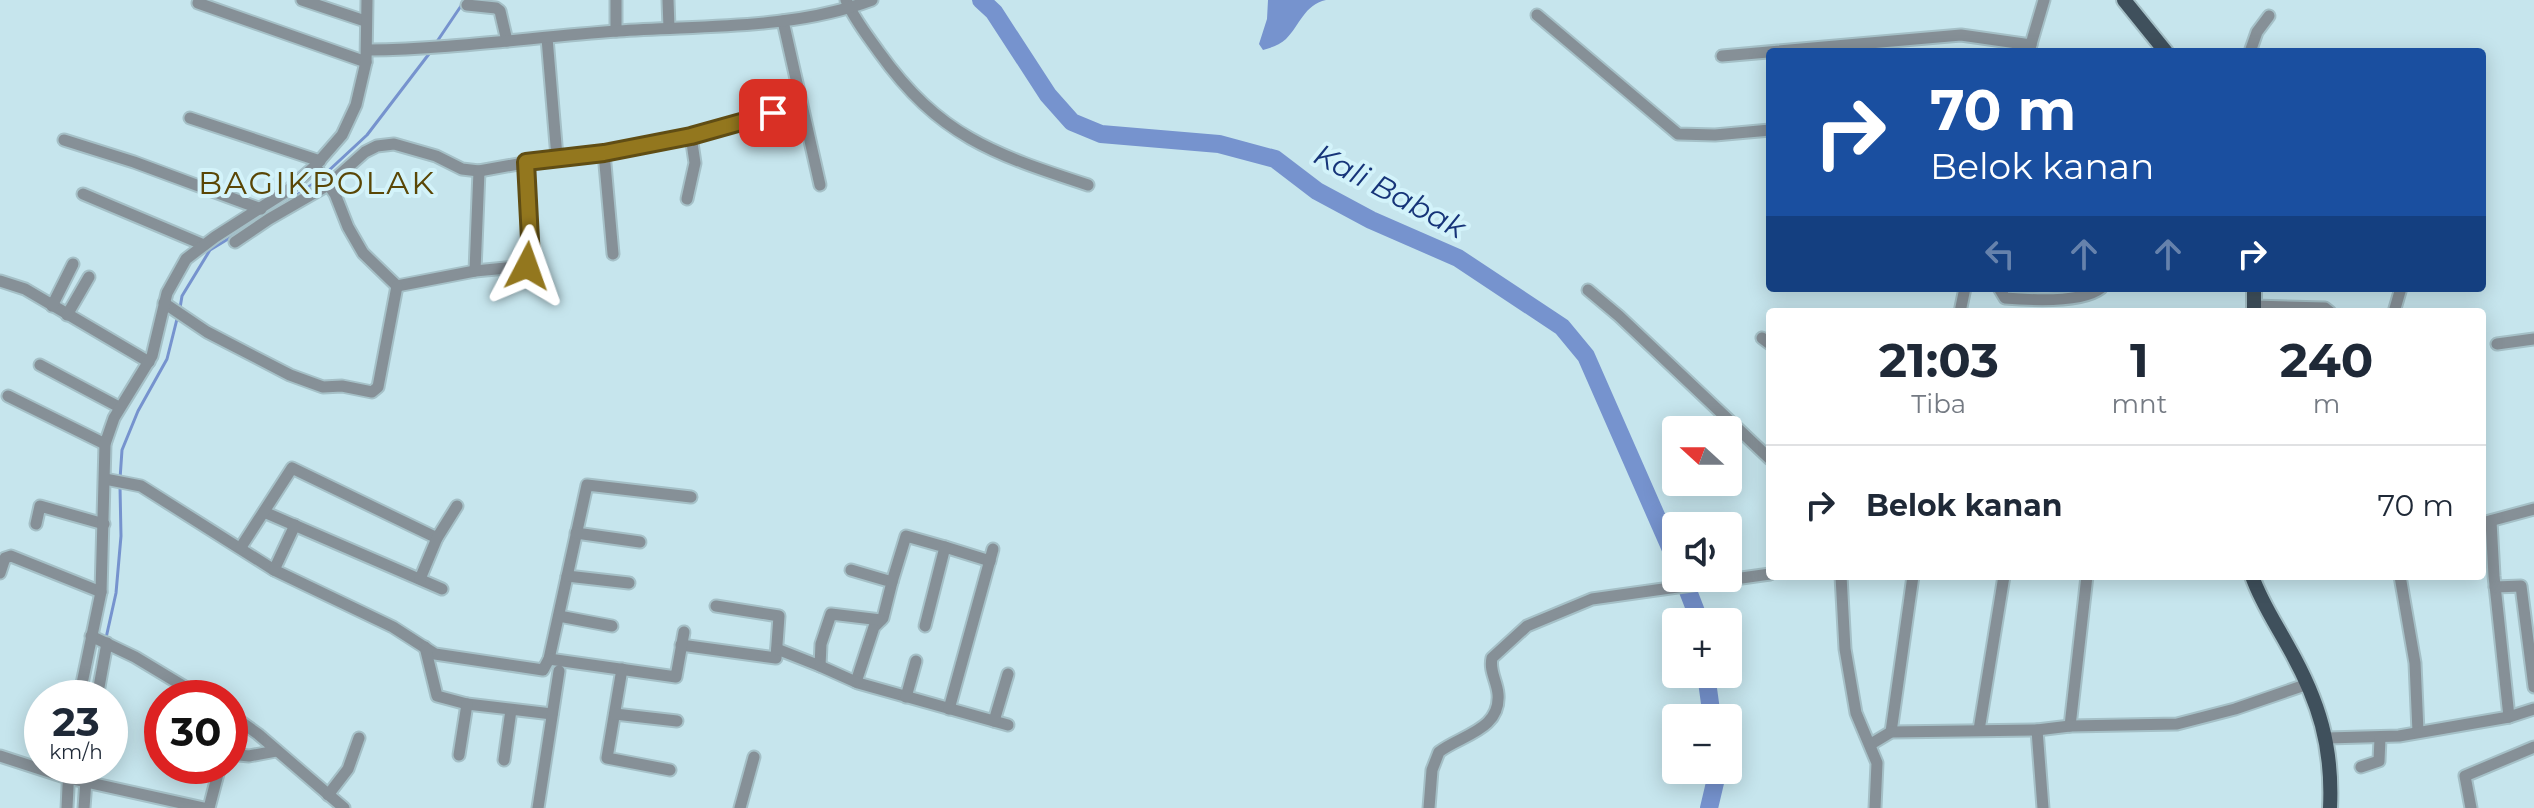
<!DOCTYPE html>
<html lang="id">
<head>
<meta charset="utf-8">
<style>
  :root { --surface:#fff; --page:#f2f2f3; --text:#1f2937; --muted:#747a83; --line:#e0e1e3 }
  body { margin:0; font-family:Montserrat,sans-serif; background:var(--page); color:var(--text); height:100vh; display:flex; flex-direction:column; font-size:30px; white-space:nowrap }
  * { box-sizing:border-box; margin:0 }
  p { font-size:26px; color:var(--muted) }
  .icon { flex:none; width:44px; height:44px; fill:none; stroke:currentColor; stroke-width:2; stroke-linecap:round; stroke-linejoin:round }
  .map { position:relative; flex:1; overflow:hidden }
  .sheet { position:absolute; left:1766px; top:308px; width:720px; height:272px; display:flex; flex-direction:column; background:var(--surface); border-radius:8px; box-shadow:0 4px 20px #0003 }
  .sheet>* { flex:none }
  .hud { position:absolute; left:1766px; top:48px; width:720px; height:244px; border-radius:8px; box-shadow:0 4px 20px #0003; background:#1a4fa0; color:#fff; overflow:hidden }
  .needle { width:52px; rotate:291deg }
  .tools { position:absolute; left:1662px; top:416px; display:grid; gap:16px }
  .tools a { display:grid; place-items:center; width:80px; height:80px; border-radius:8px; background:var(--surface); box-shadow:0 4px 20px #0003; font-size:40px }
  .speed { position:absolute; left:24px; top:680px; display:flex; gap:16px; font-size:40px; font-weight:700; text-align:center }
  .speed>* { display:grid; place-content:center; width:104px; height:104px; border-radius:50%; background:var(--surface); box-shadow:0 4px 20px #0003; line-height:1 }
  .speed small { font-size:20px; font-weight:400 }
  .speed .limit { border:12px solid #d22; background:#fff; color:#111 }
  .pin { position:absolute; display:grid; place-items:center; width:68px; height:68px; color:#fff; margin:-34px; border-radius:16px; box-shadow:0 4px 12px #0006 }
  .me { position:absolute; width:88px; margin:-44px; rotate:4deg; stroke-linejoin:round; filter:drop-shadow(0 0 6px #0008) }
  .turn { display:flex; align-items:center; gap:28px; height:168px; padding:0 32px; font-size:36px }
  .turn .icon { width:104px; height:104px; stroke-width:2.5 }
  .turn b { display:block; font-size:56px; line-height:68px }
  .lanes { display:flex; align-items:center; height:76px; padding:0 32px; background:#0003; justify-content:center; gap:40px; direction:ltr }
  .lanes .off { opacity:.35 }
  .eta { display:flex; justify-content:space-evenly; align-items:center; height:136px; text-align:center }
  .eta b { font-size:48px; font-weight:700; line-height:56px }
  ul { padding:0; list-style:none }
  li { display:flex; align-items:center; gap:24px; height:120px; padding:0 32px; border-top:2px solid var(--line) }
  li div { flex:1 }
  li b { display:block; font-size:30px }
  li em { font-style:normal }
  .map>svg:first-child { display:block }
</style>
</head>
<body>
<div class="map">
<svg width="2534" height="808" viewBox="0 0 2534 808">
  <rect width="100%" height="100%" fill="#c6e5ed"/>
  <path fill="#7693ce" d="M 1268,0 L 1326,0 C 1304,5 1300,25 1286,39 C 1280,45 1270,48 1263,50 L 1259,44 L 1267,19 Z"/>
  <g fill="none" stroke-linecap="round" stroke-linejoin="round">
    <g stroke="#7693ce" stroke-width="3">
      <polyline points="436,43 463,3"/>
      <polyline points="325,174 367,135 432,50"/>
      <polyline points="280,207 320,179"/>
      <polyline points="180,308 182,296 210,250 246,228"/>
      <polyline points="120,479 122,450 138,411 167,359 178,315"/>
      <polyline points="106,638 116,593 121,536 120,487"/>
      <polyline points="80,778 81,766"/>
      <polyline points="79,806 80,786"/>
    </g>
    <g stroke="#7693ce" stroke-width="18">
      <polyline points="981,0 994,12 1048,95 1072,122 1101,134 1219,144 1275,159 1317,191 1371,220 1458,258 1562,327 1586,356 1676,561"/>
      <polyline points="1683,578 1700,622"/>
      <polyline points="1706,674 1712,718"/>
      <polyline points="1709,808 1718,770"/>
    </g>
    <defs>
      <g id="minor">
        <polyline points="302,0 365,21"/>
        <polyline points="616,0 616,31"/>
        <polyline points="668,0 669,28"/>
        <path d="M 846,0 C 854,19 867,35 879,52 C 939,136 993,154 1088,185"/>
        <polyline points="198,3 366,62"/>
        <polyline points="467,5 496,8 500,11 507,41"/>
        <polyline points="1537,15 1678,134 1715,135 1770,130"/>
        <polyline points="783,21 820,185"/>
        <polyline points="547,38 557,157"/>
        <path d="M 368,50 C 451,49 534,37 618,31 C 703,25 792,30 872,0"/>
        <polyline points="2029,51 2044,0"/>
        <polyline points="2250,52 2257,32 2269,16"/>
        <polyline points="1722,56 1961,35 2031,45"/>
        <polyline points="190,118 320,161"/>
        <polyline points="64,140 134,162 261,209"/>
        <polyline points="604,153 613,254"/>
        <polyline points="315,166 335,194 348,227 363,253 397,286 475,271 527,266 531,259 526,162"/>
        <polyline points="83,194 204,245"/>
        <polyline points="687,199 695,163 691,136"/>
        <polyline points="235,242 269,219 328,185 365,152 377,146 394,144 436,156 462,169 479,171 557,157 604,153 691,136 800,105"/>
        <polyline points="475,271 479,171"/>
        <polyline points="0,281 25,289 149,362"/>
        <path d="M 1999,288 L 2005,298 C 2029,300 2082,303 2101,288"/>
        <polyline points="1588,290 1619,316 1770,459"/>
        <polyline points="164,303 207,332 290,375 323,387 342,386 372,392 378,387 397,286"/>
        <polyline points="52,306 73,264"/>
        <polyline points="2254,306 2325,308 2330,312"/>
        <polyline points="1960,312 1965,288"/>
        <polyline points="2394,312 2401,288"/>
        <polyline points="67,315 89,277"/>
        <polyline points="1762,338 1770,344"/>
        <polyline points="2497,344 2534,339"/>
        <polyline points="40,365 119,407"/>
        <polyline points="8,396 105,444"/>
        <polyline points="105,479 141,486 274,570 393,627 435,654 543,670 549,659 587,485 691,497"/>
        <polyline points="264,512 442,589"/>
        <polyline points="2491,521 2494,576 2509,717"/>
        <polyline points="2482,523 2534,509"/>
        <polyline points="36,524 40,506 104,524"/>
        <polyline points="576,533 640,542"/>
        <polyline points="241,547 292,468 437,538"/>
        <polyline points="945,547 990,561"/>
        <polyline points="274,570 295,525"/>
        <polyline points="851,570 892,582 883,618 874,627 856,682"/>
        <polyline points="0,573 5,558 11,556 101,592"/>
        <polyline points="567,576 629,583"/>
        <polyline points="1841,576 1845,649 1856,713 1877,763 1875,808"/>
        <polyline points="2400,576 2415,663 2418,732"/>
        <polyline points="420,579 437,538 457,506"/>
        <polyline points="892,582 906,536 945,547 925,626"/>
        <polyline points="2495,587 2521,586 2534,687"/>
        <polyline points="559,616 612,626"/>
        <polyline points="91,636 135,657 203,698"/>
        <polyline points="681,645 776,658 779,616 716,606"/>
        <polyline points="425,647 437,696 467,704 552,714"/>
        <polyline points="777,649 820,666 821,644 831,614 881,620"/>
        <polyline points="549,659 676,677 684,632"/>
        <polyline points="820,666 858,683 1008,725"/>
        <polyline points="622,669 607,758 670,770"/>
        <polyline points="906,697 916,661"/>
        <polyline points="79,698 101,592 105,444 114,418 152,356 167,293 186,259 215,237 287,191 315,166 342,135 356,105 366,62 367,0"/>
        <polyline points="97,698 107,643"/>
        <polyline points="949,709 993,549"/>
        <polyline points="230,714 258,734 344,808"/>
        <polyline points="615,714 677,721"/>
        <polyline points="994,721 1008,674"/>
        <polyline points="2070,726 2087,576"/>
        <polyline points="1979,730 2004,576"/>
        <polyline points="2037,730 2043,808"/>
        <polyline points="1891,732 1913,576"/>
        <polyline points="2327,738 2399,736 2509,717 2534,709"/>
        <polyline points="1871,744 1891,732 2037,730 2070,726 2177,724 2235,709 2308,684"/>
        <polyline points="230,754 249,756 276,751"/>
        <polyline points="459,755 467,704"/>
        <polyline points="0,756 68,778 204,808"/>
        <polyline points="504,760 511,710"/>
        <polyline points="2361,767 2379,761 2380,738"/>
        <polyline points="328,795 348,769 359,738"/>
        <polyline points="67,808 69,766"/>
        <polyline points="84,808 87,766"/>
        <polyline points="209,808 220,766"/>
        <polyline points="538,808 559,671"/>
        <polyline points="740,808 754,757"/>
        <path d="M 1429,808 L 1432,770 L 1439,752 C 1461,735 1501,730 1498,694 C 1497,681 1489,671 1492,658 L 1527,626 L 1592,599 L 1770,574"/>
        <polyline points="2471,808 2465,776 2534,747"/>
      </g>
      <g id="major">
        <polyline points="2124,0 2166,52"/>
        <polyline points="2254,288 2254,312"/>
        <path d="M 2252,576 C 2261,602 2276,624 2289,648 C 2319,701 2333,747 2330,808"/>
      </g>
    </defs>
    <use href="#minor" stroke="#a5c0c7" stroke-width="15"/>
    <use href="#major" stroke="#a5c0c7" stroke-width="18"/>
    <use href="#minor" stroke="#869097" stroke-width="11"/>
    <use href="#major" stroke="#3f505c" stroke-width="14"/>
  </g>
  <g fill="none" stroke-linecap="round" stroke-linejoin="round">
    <defs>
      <polyline id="route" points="527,266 531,259 526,162 604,153 691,136 773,113"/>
    </defs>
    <use href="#route" stroke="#604d14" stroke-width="20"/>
    <use href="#route" stroke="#93771e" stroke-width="14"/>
  </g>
  <g text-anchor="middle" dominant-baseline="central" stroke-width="8" stroke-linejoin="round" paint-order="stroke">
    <g font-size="30" font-style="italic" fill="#163479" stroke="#d3f3fa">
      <text transform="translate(1390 191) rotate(28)">Kali Babak</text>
    </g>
    <g font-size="32" letter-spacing="2" fill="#5a4605" stroke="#d3f3fa">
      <text x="317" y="182">BAGIKPOLAK</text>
    </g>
  </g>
</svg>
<div class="tools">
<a><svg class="needle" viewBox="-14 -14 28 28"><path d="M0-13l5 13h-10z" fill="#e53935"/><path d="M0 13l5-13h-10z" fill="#747a83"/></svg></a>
<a><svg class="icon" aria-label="sound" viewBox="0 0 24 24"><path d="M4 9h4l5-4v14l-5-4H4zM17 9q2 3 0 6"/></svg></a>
<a>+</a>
<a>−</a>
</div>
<div class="speed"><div>23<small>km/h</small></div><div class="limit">30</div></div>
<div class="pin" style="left:773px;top:113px;background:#d93025"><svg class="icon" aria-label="arrive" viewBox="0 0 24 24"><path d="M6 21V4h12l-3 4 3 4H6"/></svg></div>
<svg class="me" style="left:527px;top:266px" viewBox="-20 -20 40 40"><path d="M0-17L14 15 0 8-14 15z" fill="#93771e" stroke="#fff" stroke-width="4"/></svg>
<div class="hud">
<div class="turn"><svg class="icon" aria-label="right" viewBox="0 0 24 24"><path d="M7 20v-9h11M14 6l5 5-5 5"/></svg><div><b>70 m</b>Belok kanan</div></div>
<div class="lanes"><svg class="icon off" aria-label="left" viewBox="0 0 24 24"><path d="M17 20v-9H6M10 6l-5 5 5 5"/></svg><svg class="icon off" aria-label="ahead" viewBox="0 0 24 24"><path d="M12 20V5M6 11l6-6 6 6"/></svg><svg class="icon off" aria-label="ahead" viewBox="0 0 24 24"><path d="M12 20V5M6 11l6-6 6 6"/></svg><svg class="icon" aria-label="right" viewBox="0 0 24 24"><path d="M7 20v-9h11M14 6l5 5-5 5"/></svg></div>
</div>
<section class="sheet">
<div class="eta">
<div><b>21:03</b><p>Tiba</p></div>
<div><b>1</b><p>mnt</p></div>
<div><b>240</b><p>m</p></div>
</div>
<ul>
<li><svg class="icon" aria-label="right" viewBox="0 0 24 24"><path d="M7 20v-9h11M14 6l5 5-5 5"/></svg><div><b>Belok kanan</b></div><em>70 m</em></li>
</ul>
</section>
</div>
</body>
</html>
